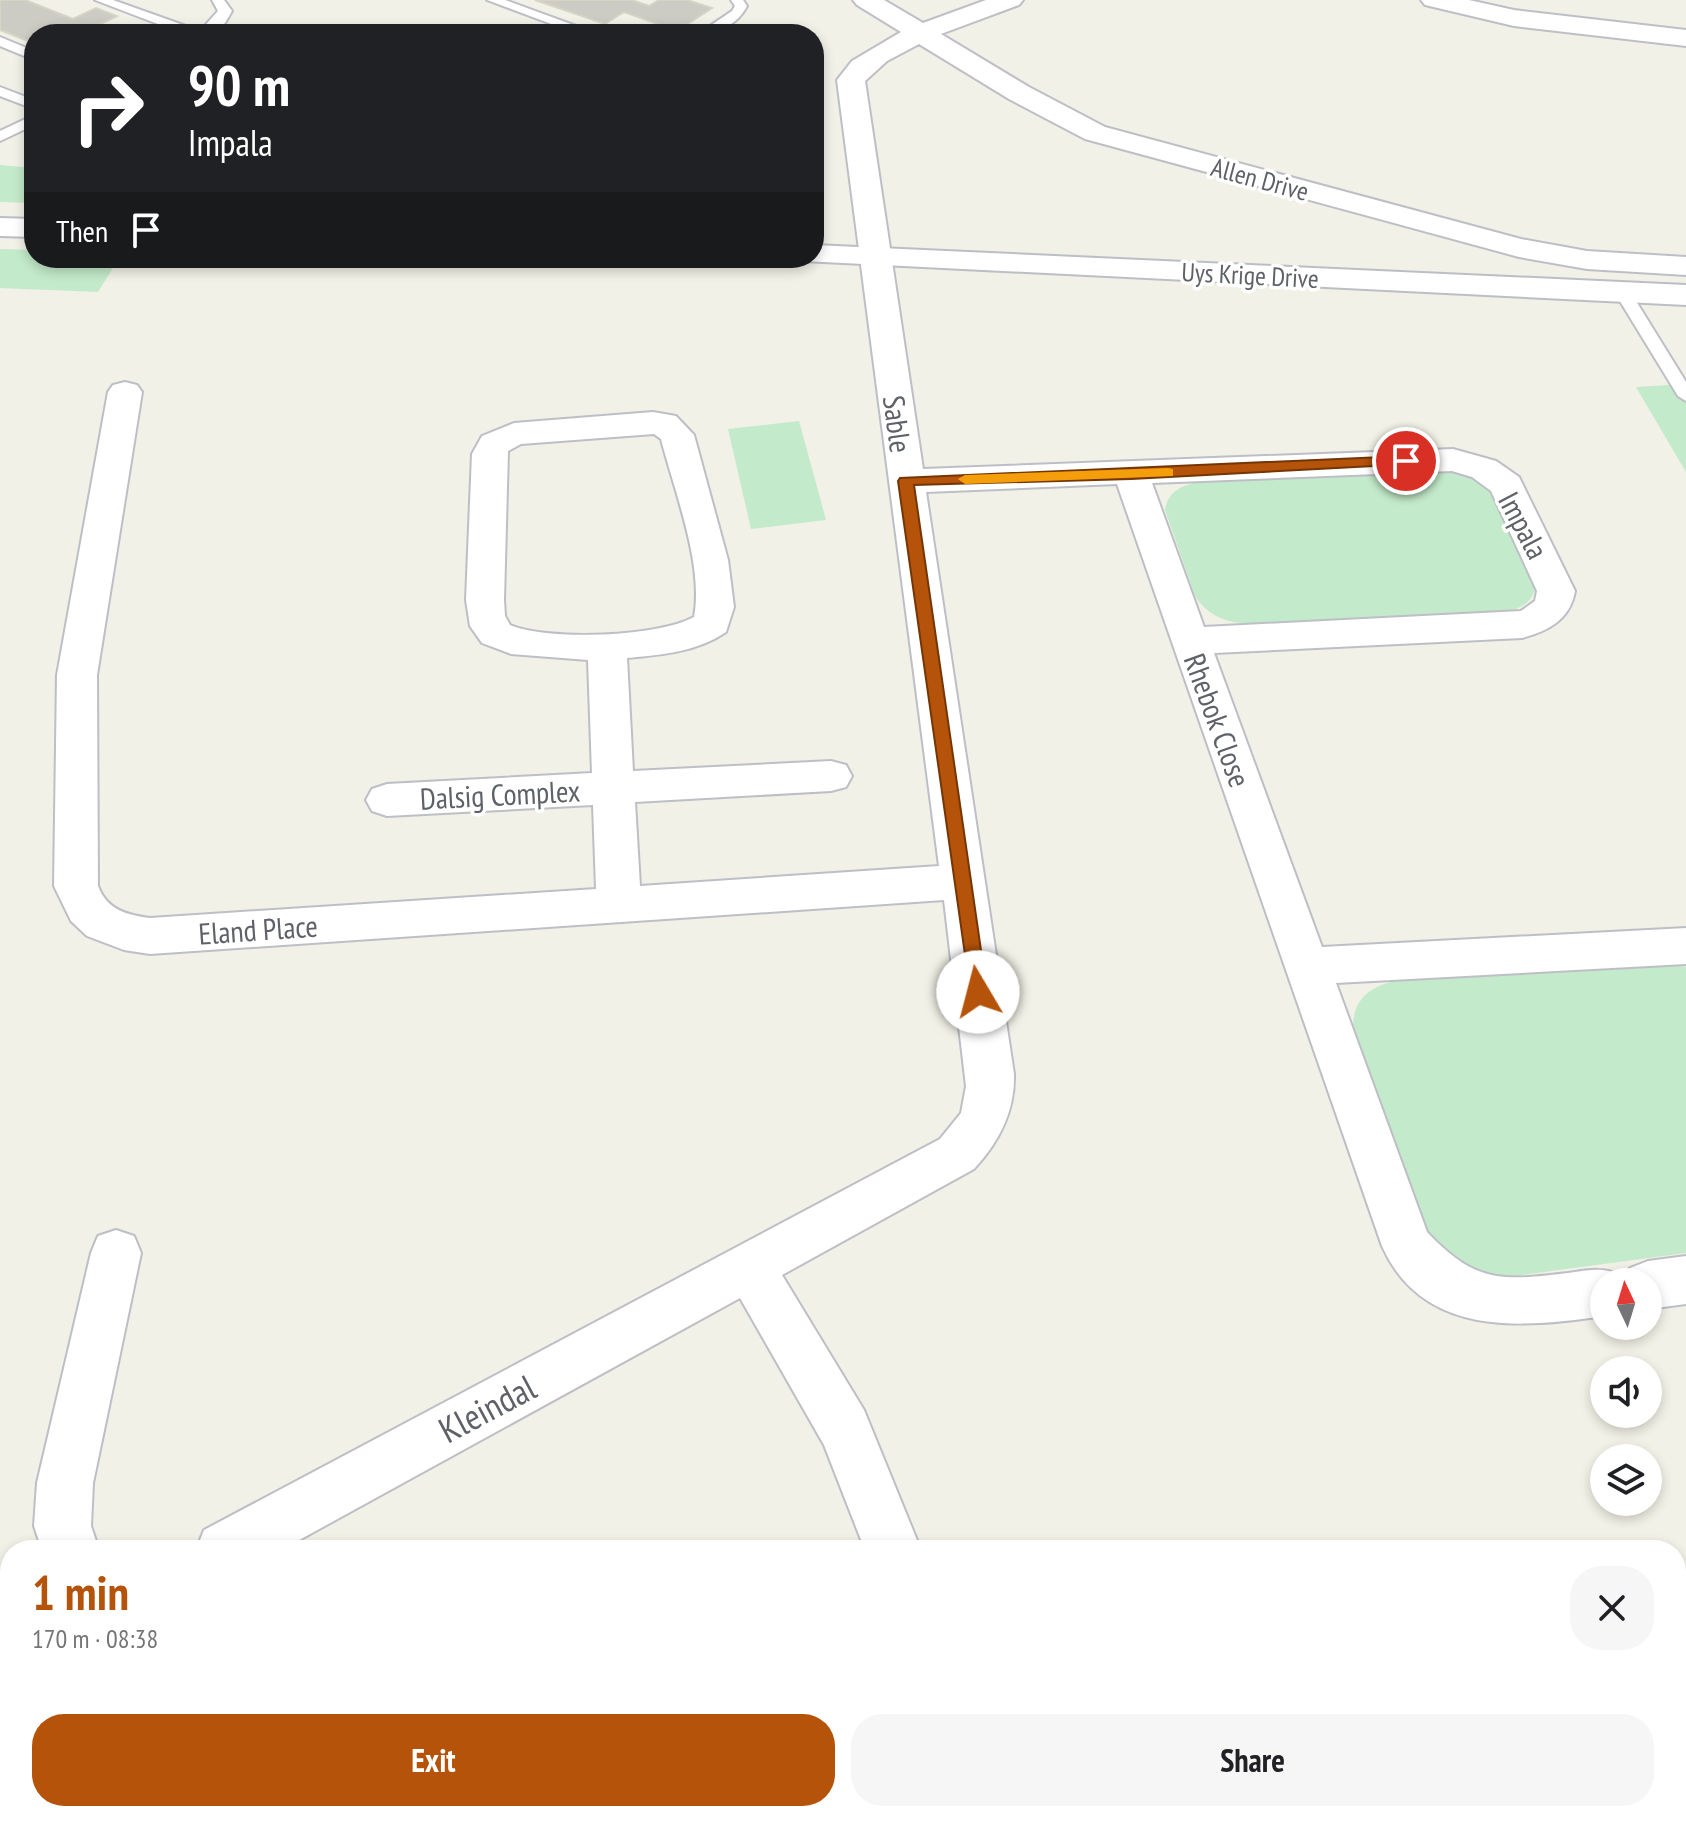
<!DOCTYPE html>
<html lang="en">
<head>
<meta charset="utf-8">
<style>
  :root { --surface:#fff; --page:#f6f6f6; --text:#202124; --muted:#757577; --accent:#b45309 }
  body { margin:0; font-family:"PT Sans Narrow",sans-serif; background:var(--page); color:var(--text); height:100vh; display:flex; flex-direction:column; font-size:30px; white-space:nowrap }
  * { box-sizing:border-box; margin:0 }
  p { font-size:26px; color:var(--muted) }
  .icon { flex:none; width:44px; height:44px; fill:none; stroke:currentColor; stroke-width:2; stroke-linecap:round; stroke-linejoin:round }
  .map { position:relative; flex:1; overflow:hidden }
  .details { position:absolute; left:0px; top:1540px; width:1686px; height:282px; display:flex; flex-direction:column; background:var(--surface); border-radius:32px 32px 0 0; box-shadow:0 4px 12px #0003 }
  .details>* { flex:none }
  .top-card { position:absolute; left:24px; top:24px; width:800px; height:244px; border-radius:32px; box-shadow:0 4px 12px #0003; background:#202124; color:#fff; overflow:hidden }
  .needle { width:52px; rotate:356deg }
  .controls { position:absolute; left:1590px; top:1268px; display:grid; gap:16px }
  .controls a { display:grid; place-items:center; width:72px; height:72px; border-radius:50%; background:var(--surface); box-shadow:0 4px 12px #0003; font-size:40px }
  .pin { position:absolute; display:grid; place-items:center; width:68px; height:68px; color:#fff; margin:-34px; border:4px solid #fff; border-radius:50%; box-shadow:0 2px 8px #0007 }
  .me { position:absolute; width:88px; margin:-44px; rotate:352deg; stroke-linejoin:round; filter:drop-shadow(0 0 6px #0008) }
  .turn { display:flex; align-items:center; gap:28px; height:168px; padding:0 32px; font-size:36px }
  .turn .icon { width:104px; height:104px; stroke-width:2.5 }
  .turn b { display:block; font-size:56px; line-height:68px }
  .then { display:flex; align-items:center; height:76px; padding:0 32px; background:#0003; gap:16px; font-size:30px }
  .round { display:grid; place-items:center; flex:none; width:84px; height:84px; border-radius:32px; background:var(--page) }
  .head { display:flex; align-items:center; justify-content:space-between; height:136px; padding:0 32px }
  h1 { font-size:48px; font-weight:800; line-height:60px; color:var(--accent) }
  .cta { display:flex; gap:16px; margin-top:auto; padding:16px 32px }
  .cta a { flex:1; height:92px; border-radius:32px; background:var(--accent); color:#fff; font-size:32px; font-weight:800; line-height:92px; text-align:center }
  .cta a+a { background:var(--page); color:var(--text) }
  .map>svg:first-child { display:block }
</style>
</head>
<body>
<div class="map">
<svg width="1686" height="1821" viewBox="0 0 1686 1821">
  <rect width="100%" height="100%" fill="#f1f1e7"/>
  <g fill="#c3eaca">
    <polygon points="0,165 34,168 34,203 0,202"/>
    <polygon points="0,249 34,250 34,258 119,258 98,292 0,288"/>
    <polygon points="1686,384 1686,472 1636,387"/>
    <polygon points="799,421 826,520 751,529 728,429"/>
    <path d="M 1445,471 L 1475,479 L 1495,497 L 1536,586 C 1532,603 1521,609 1504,612 L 1252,624 C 1228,623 1208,617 1195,596 L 1165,510 C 1168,491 1181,486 1198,482 Z"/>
    <path d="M 1675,965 L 1686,967 L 1686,1253 L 1499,1278 C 1470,1274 1439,1253 1424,1229 L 1353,1026 C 1354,999 1369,987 1395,981 Z"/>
  </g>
  <g fill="#cccbc4" stroke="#d6d4c5" stroke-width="2">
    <polygon points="0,0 25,0 73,19 96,8 117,16 86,31 93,34 34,34 34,48 28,46 33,43 0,30"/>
    <polygon points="535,0 632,0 649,6 659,0 687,0 712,8 677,31 624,12 605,24"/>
  </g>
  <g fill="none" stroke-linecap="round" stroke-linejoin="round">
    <defs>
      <g id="lane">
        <polygon points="95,0 113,0 200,31 218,11 212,0 224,0 232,11 225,23 212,34 184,34"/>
        <polygon points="487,0 505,0 598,34 578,34"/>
        <path d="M 731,0 L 743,0 L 747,6 C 738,24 718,34 698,34 L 732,11 L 735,6 Z"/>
        <polygon points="0,37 34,51 34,60 0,46"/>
        <polygon points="0,87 34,100 34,109 0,96"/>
        <polygon points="34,115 34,125 0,141 0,131"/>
        <polygon points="1623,288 1631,293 1686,382 1686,401 1678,396 1615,293"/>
      </g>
      <g id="street">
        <path d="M 853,0 L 884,0 L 923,23 L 986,0 L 1023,0 L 1019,5 L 941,34 L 1029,87 L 1105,127 L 1521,239 L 1587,251 L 1686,257 L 1686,275 L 1587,269 L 1519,257 L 1085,139 L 1009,99 L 919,44 L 887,61 L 865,81 L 923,469 L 1453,449 L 1496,461 L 1519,477 L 1575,591 C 1570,620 1548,631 1522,638 L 1214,653 L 1322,947 L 1686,928 L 1686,964 L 1336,983 L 1427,1232 C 1475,1283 1501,1281 1568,1273 C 1589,1270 1602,1267 1622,1275 L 1624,1280 L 1630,1268 L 1648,1261 L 1686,1256 L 1686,1304 L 1648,1309 L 1648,1282 L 1604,1282 L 1604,1316 C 1522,1328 1423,1338 1382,1246 L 1117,484 L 926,492 L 1014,1074 C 1015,1112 999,1142 974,1169 L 782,1275 L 864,1410 L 921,1550 L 865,1550 L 824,1445 L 740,1298 L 281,1550 L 196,1550 L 204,1530 L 940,1139 L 961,1113 L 966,1086 L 944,900 L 150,954 L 124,950 L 87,936 L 71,921 L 54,886 L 57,675 L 108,392 L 113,385 L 125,382 L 137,385 L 142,392 L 97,675 L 98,886 C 107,910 127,915 150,918 L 596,889 L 593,805 L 387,816 L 372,811 L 366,800 L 372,789 L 387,784 L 592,773 L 588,660 L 511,654 L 482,643 L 470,626 L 466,600 L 472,454 L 482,436 L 514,423 L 653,412 L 676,416 L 694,435 L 728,560 L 734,607 L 726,632 C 697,652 660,655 627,658 L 633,771 L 831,761 L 846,765 L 852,776 L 846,787 L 831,791 L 635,802 L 640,886 L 939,866 L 837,80 L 852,61 L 901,32 L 857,5 ZM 654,434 L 661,439 C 674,490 704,565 694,617 C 658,637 548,641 510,625 L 505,616 L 504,600 L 508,451 L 521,444 ZM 1452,471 L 1472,477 L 1491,491 L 1537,591 L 1535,601 L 1521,611 L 1204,627 L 1152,483 Z"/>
        <polygon points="1421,0 1469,0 1514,10 1686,30 1686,46 1514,26 1425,5"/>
        <polygon points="116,1230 134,1236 141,1253 93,1483 91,1526 99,1550 42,1550 34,1526 37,1483 91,1253 98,1236"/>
      </g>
      <g id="secondary">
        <polygon points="0,218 34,219 34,237 0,236"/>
        <polygon points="814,245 1686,285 1686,305 803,261 801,258 814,258"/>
      </g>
    </defs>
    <use href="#lane" stroke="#bebfc6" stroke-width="4"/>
    <use href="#street" stroke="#bebfc6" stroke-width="4"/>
    <use href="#secondary" stroke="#bcbec5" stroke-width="4"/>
    <use href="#lane" fill="#fff" fill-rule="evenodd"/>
    <use href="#street" fill="#fff" fill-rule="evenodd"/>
    <use href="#secondary" fill="#fff" fill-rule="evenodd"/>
  </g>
  <polygon fill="#b45309" stroke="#753606" stroke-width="2" points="1406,456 1414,461 1412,464 1131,479 914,485 987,992 984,997 971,997 898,481 900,478"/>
  <polygon fill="#f59e0b" points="1168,468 1173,469 1173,476 965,484 958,479 965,475"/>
  <g text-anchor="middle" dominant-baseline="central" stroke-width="7" stroke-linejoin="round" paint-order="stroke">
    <g font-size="26" fill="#5e6168" stroke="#fff">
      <text transform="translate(1260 179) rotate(15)">Allen Drive</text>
      <text transform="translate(1250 275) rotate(3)">Uys Krige Drive</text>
    </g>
    <g font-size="30" fill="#5e6168" stroke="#fff">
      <text transform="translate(898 424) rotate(82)">Sable</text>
      <text transform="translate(1524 525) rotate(62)">Impala</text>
      <text transform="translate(1218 720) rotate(70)">Rhebok Close</text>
      <text transform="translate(500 794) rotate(-3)">Dalsig Complex</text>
      <text transform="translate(258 929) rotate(-4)">Eland Place</text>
    </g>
    <g font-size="36" fill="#5e6168" stroke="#fff">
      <text transform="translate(487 1408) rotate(-28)">Kleindal</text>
    </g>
  </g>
</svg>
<div class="controls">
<a><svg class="needle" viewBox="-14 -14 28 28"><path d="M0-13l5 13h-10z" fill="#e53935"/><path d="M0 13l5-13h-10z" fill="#757577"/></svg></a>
<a><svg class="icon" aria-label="sound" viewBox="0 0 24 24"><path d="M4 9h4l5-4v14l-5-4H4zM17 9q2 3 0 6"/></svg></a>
<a><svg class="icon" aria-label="layers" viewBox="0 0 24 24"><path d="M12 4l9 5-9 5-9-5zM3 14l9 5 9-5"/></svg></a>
</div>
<div class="pin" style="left:1406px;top:461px;background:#d93025"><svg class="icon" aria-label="arrive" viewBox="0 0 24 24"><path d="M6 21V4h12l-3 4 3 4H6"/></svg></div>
<svg class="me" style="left:978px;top:992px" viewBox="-20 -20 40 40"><circle r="19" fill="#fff"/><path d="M0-13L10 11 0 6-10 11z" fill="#b45309"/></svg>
<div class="top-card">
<div class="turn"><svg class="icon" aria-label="right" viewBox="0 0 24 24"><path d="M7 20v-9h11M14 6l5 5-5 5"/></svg><div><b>90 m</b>Impala</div></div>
<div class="then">Then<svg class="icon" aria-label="arrive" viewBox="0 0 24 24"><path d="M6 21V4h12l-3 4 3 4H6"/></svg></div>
</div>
<section class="details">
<div class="head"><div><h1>1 min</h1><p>170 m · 08:38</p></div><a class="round"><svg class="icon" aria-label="close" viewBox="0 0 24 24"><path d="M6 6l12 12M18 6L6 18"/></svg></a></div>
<div class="cta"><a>Exit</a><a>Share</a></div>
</section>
</div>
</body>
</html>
